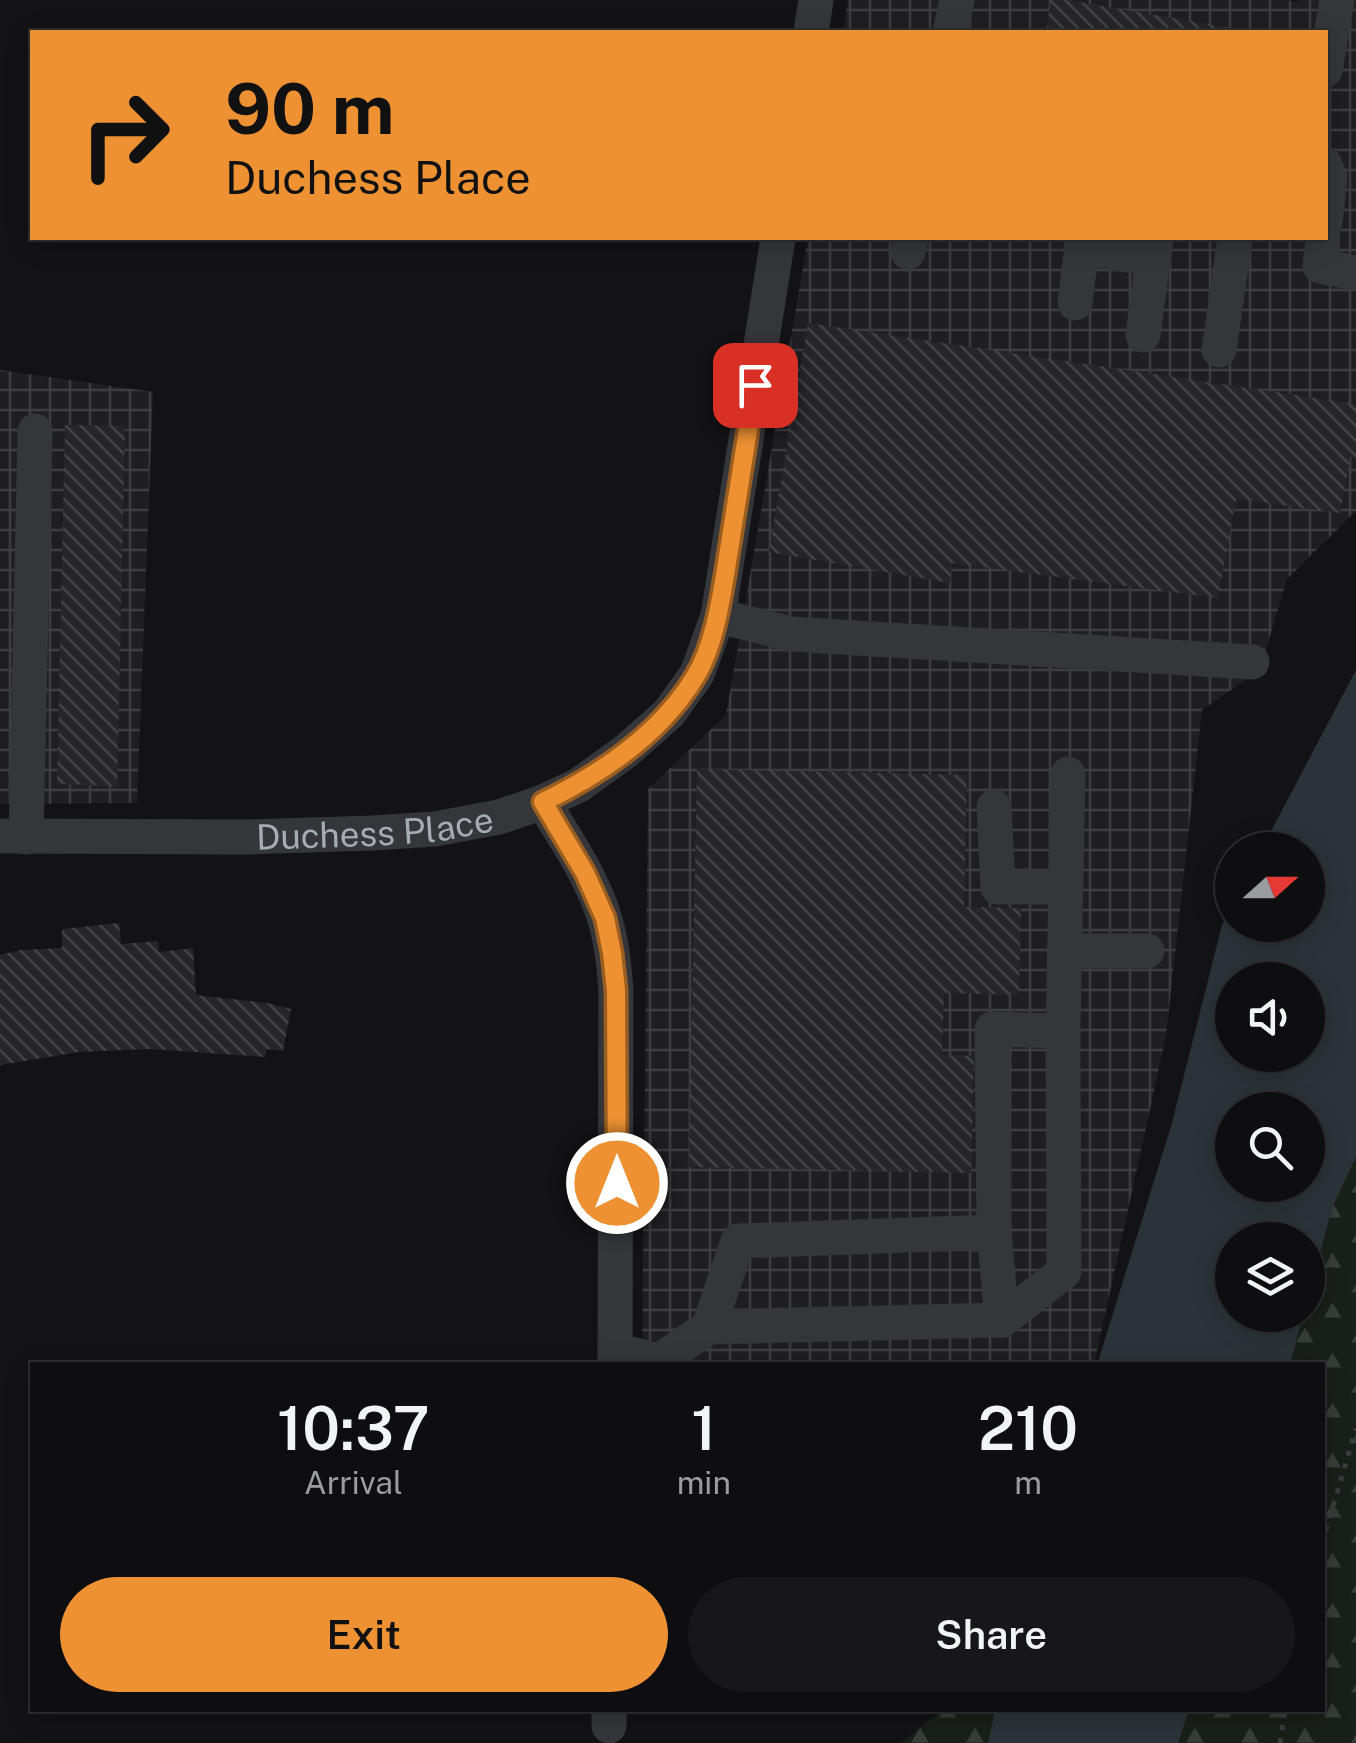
<!DOCTYPE html>
<html lang="en">
<head>
<meta charset="utf-8">
<style>
  :root { --surface:#0e0e10; --page:#171719; --text:#f1f3f6; --muted:#9b9c9f; --line:#2e2e30; --accent:#ed9133 }
  body { margin:0; font-family:"Public Sans",sans-serif; background:var(--page); color:var(--text); height:100vh; display:flex; flex-direction:column; font-size:38px; white-space:nowrap }
  * { box-sizing:border-box; margin:0 }
  p { font-size:32px; color:var(--muted) }
  .icon { flex:none; width:55px; height:55px; fill:none; stroke:currentColor; stroke-width:2; stroke-linecap:round; stroke-linejoin:round }
  .map { position:relative; flex:1; overflow:hidden }
  .sheet { position:absolute; left:30px; top:1362px; width:1295px; height:350px; display:flex; flex-direction:column; background:var(--surface); border-radius:0px; box-shadow:0 5px 25px #0003,0 0 0 2px var(--line) }
  .sheet>* { flex:none }
  .hud { position:absolute; left:30px; top:30px; width:1298px; height:210px; border-radius:0px; box-shadow:0 5px 25px #0003,0 0 0 2px var(--line); background:#ed9133; color:#111; overflow:hidden }
  .needle { width:65px; rotate:69deg }
  .buttons { position:absolute; left:1215px; top:832px; display:grid; gap:20px }
  .buttons a { display:grid; place-items:center; width:110px; height:110px; border-radius:50%; background:var(--surface); box-shadow:0 5px 25px #0003,0 0 0 2px var(--line); font-size:50px }
  .pin { position:absolute; display:grid; place-items:center; width:85px; height:85px; color:#fff; margin:-42px; border-radius:20px; box-shadow:0 5px 15px #0006 }
  .me { position:absolute; width:110px; margin:-55px; rotate:0deg; stroke-linejoin:round; filter:drop-shadow(0 0 8px #0008) }
  .turn { display:flex; align-items:center; gap:35px; height:210px; padding:0 30px; font-size:45px }
  .turn .icon { width:130px; height:130px; stroke-width:2.5 }
  .turn b { display:block; font-size:70px; line-height:85px }
  .eta { display:flex; justify-content:space-evenly; align-items:center; height:170px; text-align:center }
  .eta b { font-size:60px; font-weight:600; line-height:70px }
  .action { display:flex; gap:20px; margin-top:auto; padding:20px 30px }
  .action a { flex:1; height:115px; border-radius:60px; background:var(--accent); color:#111; font-size:40px; font-weight:600; line-height:115px; text-align:center }
  .action a+a { background:var(--page); color:var(--text) }
  .map>svg:first-child { display:block }
</style>
</head>
<body>
<div class="map">
<svg width="1356" height="1743" viewBox="0 0 1356 1743">
  <defs>
    <pattern id="industrial-grid" width="8" height="8" patternUnits="userSpaceOnUse" patternTransform="scale(2.5)"><rect width="8" height="8" fill="#1f1f22"/><path d="M0 4h8M4 0v8" fill="none" stroke="#3d3d40"/></pattern>
    <pattern id="forest-firs" width="22" height="20" patternUnits="userSpaceOnUse" patternTransform="scale(2.5)"><rect width="22" height="20" fill="#191f19"/><path d="M5 1l3.5 6h-7zM16 11l3.5 6h-7z" fill="#373d38"/></pattern>
    <pattern id="building-back-hatch" width="6" height="6" patternUnits="userSpaceOnUse" patternTransform="scale(2.5)"><rect width="6" height="6" fill="#262629"/><path d="M-1 5l2 2M0 0l6 6M5-1l2 2" fill="none" stroke="#424346"/></pattern>
  </defs>
  <rect width="100%" height="100%" fill="#131315"/>
  <g fill="url(#industrial-grid)">
    <polygon points="848,0 1287,0 1298,2 1299,0 1356,0 1356,511 1287,579 1260,670 1202,710 1166,1036 1094,1365 642,1365 648,789 726,715 808,238 1325,238 1325,32 843,32"/>
    <polygon points="0,370 153,392 137,803 0,804"/>
  </g>
  <g fill="url(#forest-firs)">
    <polygon points="1356,1157 1356,1743 1178,1743 1189,1710 1322,1710 1322,1365 1290,1365 1303,1315 1308,1315 1308,1299 1332,1208"/>
    <polygon points="943,1710 995,1710 988,1743 901,1743"/>
  </g>
  <g fill="#2a3438" fill-rule="evenodd">
    <path d="M 1356,670 L 1356,1157 L 1332,1208 L 1308,1300 L 1308,1240 L 1232,1240 L 1232,1315 L 1303,1315 L 1290,1365 L 1097,1365 L 1172,1123 L 1222,925 L 1232,905 L 1232,925 L 1308,925 L 1308,850 L 1261,850 ZM 1232,980 L 1308,980 L 1308,1055 L 1232,1055 ZM 1232,1110 L 1308,1110 L 1308,1185 L 1232,1185 Z"/>
    <polygon points="995,1710 1189,1710 1178,1743 988,1743"/>
  </g>
  <g fill="url(#building-back-hatch)">
    <polygon points="1051,0 1066,0 1244,30 1244,32 1046,32"/>
    <polygon points="808,323 1356,404 1356,458 1350,457 1340,513 1236,499 1218,598 952,563 950,583 769,552"/>
    <polygon points="65,425 125,426 117,786 57,784"/>
    <polygon points="697,769 967,775 964,907 1021,908 1019,995 944,993 942,1055 974,1056 971,1173 689,1167"/>
    <polygon points="119,923 121,944 158,941 159,952 193,948 196,995 267,1003 291,1009 283,1051 267,1049 265,1057 150,1049 79,1052 0,1065 0,955 21,950 62,948 62,929"/>
  </g>
  <g fill="none" stroke-linecap="round" stroke-linejoin="round">
    <g stroke="#3a3d41" stroke-width="5" stroke-dasharray="5 8" stroke-linecap="butt">
      <polyline points="1322,1543 1356,1429"/>
      <polyline points="1280,1743 1285,1710"/>
    </g>
    <g stroke="#34363a" stroke-width="35">
      <polyline points="811,32 816,0"/>
      <polyline points="950,32 957,0"/>
      <polyline points="1325,70 1337,0"/>
      <polyline points="1325,165 1330,177 1325,223"/>
      <polyline points="1323,238 1320,266 1356,273"/>
      <polyline points="1081,248 1153,259"/>
      <polyline points="908,252 911,238"/>
      <polyline points="1075,303 1083,238"/>
      <polyline points="1143,335 1156,238"/>
      <polyline points="1219,350 1235,238"/>
      <polyline points="718,616 791,634 1252,662"/>
      <path d="M 543,802 C 566,840 593,878 605,920 C 612,943 614,967 616,990 L 615,1365"/>
      <polyline points="994,807 998,887 1066,887"/>
      <path id="s1" d="M 0,836 L 245,837 L 373,833 L 435,829 L 499,817 L 543,802 L 579,785 L 626,751 L 669,713 L 697,674 L 718,616 L 778,238"/>
      <polyline points="26,837 35,431"/>
      <polyline points="1065,951 1147,951"/>
      <polyline points="1002,1320 1064,1272 1063,1031"/>
      <polyline points="709,1327 1002,1320 994,1232"/>
      <polyline points="615,1350 659,1361 709,1327 738,1241 994,1232 992,1029 1063,1031 1068,774"/>
      <polyline points="609,1726 609,1710"/>
    </g>
  </g>
  <g fill="none" stroke-linecap="round" stroke-linejoin="round">
    <defs>
      <path id="route" d="M 617,1183 L 616,990 L 612,953 L 605,918 L 585,873 L 543,802 C 601,774 661,733 695,677 C 717,642 723,585 730,544 C 738,491 747,438 755,385"/>
    </defs>
    <use href="#route" stroke="#9a5e21" stroke-width="25"/>
    <use href="#route" stroke="#ed9133" stroke-width="18"/>
  </g>
  <g text-anchor="middle" dominant-baseline="central" stroke-width="10" stroke-linejoin="round" paint-order="stroke">
    <g font-size="35" fill="#a5acb5" stroke="#0e0e10">
      <text stroke="none"><textPath href="#s1" startOffset="375">Duchess Place</textPath></text>
    </g>
  </g>
</svg>
<div class="buttons">
<a><svg class="needle" viewBox="-14 -14 28 28"><path d="M0-13l5 13h-10z" fill="#e53935"/><path d="M0 13l5-13h-10z" fill="#9b9c9f"/></svg></a>
<a><svg class="icon" aria-label="sound" viewBox="0 0 24 24"><path d="M4 9h4l5-4v14l-5-4H4zM17 9q2 3 0 6"/></svg></a>
<a><svg class="icon" aria-label="search" viewBox="0 0 24 24"><circle cx="10" cy="10" r="6"/><path d="M15 15l6 6"/></svg></a>
<a><svg class="icon" aria-label="layers" viewBox="0 0 24 24"><path d="M12 4l9 5-9 5-9-5zM3 14l9 5 9-5"/></svg></a>
</div>
<div class="pin" style="left:755px;top:385px;background:#d93025"><svg class="icon" aria-label="arrive" viewBox="0 0 24 24"><path d="M6 21V4h12l-3 4 3 4H6"/></svg></div>
<svg class="me" style="left:617px;top:1183px" viewBox="-20 -20 40 40"><circle r="17" fill="#ed9133" stroke="#fff" stroke-width="3"/><path d="M0-11L8 9 0 5-8 9z" fill="#fff"/></svg>
<div class="hud">
<div class="turn"><svg class="icon" aria-label="right" viewBox="0 0 24 24"><path d="M7 20v-9h11M14 6l5 5-5 5"/></svg><div><b>90 m</b>Duchess Place</div></div>
</div>
<section class="sheet">
<div class="eta">
<div><b>10:37</b><p>Arrival</p></div>
<div><b>1</b><p>min</p></div>
<div><b>210</b><p>m</p></div>
</div>
<div class="action"><a>Exit</a><a>Share</a></div>
</section>
</div>
</body>
</html>
